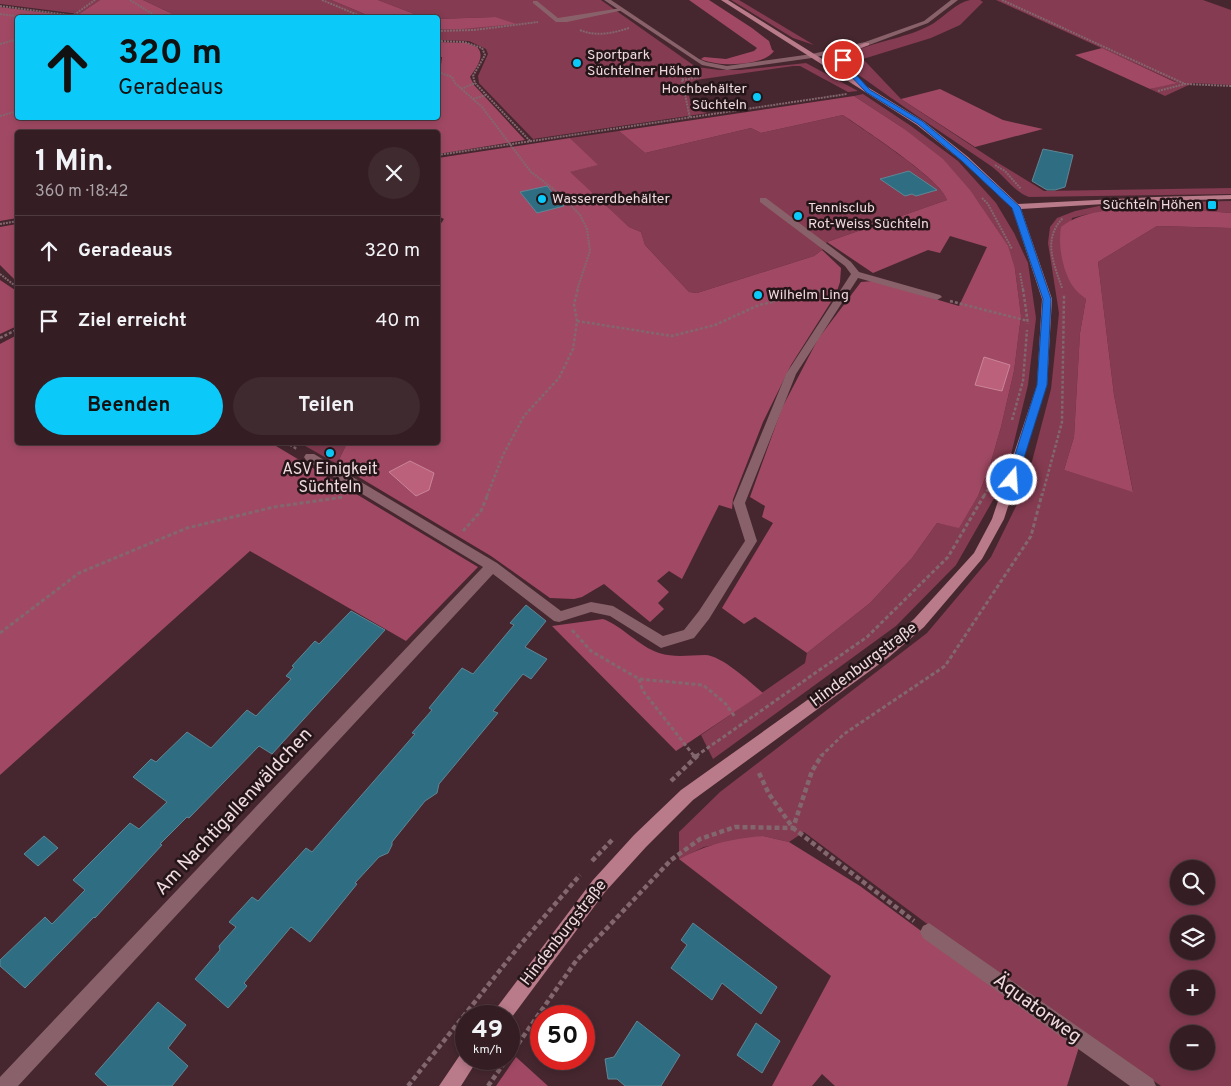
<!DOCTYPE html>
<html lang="de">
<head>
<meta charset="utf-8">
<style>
  :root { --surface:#341d23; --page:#3f2a30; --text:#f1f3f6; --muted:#a9a2a6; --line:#4e3b41; --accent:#0bcafa }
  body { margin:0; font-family:Overpass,sans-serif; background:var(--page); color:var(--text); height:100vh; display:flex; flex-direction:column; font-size:19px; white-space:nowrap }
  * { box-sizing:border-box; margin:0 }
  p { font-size:16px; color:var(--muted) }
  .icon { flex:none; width:28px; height:28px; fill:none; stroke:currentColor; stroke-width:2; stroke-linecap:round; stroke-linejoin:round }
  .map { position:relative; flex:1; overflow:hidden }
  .panel { position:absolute; left:15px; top:130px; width:425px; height:315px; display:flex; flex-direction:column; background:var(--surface); border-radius:5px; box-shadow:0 2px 8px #0003,0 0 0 1px var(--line) }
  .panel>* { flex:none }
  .hud { position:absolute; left:15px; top:15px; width:425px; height:105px; border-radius:5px; box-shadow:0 2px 8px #0003,0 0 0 1px var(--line); background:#0bcafa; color:#111; overflow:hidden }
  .fabs { position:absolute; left:1170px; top:860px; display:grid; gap:10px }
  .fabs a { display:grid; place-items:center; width:45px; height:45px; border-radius:50%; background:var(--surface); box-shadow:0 2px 8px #0003,0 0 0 1px var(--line); font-size:25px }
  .speed { position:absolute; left:455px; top:1005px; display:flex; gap:10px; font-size:25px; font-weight:700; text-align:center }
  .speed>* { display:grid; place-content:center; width:65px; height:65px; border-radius:50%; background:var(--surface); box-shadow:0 2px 8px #0003,0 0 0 1px var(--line); line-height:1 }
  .speed small { font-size:12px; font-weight:400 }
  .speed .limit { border:8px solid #d22; background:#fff; color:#111 }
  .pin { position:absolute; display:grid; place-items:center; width:42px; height:42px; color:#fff; margin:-21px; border:2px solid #fff; border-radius:50%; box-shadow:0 1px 5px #0007 }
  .me { position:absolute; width:55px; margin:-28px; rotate:18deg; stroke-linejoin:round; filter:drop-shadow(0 0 4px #0008) }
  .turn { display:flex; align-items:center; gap:18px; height:105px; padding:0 20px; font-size:22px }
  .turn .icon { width:65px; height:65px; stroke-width:2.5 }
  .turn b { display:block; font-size:35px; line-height:42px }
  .round { display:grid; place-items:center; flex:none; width:52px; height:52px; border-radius:26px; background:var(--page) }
  .head { display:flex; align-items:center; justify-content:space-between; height:85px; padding:0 20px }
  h1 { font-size:30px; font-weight:700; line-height:38px }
  .cta { display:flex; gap:10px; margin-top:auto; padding:10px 20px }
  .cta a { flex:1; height:58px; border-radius:30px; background:var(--accent); color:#111; font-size:20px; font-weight:700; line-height:58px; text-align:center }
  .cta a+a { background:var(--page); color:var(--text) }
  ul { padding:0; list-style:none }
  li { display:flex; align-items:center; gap:15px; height:70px; padding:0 20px; border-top:1px solid var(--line) }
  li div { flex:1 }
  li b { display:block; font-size:19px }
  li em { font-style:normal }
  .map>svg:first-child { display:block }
</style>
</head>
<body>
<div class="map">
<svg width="1231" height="1086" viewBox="0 0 1231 1086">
  <rect width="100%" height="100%" fill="#46272f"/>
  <g fill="#853b51" fill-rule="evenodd">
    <polygon points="0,0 100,0 79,14 0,4"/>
    <polygon points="143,0 331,0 372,17 179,17"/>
    <polygon points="378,0 601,0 696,67 720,70 740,70 806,63 858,91 848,92 800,66 793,66 696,80 688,84 687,89 693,110 708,113 533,139 479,83 478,76 488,54 486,49 469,41 438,40 438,29 461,29 495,17 438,19 417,15"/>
    <polygon points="731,0 739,0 814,45 793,38"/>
    <path d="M 970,0 L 980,0 L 983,2 L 960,25 L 931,38 L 863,59 L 901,99 L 995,161 L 1044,191 L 1231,188 L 1231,194 L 1029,197 C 1013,191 1005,176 991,166 C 946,135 900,105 856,73 L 848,63 L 848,57 L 853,52 C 879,40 909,38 934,23 C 946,15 956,3 970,0 Z"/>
    <polygon points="996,0 1203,0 1231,10 1231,85 1193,83 1165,96 1150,89 1176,82"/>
    <polygon points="863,94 911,126 958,161 996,203 1014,233 1028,263 1036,318 1028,385 1005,479 956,565 896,626 713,759 701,735 805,663 807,653 870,603 912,558 937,523 959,527 978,496 990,465 1001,427 1014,371 1021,316 1015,269 903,128 854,96"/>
    <path d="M 843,115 C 862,129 943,181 947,200 L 827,242 L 822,250 L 814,256 L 697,293 L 689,292 L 645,245 L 641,232 L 629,227 L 569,172 L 597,165 L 570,138 L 619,131 L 645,153 L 751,128 L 761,133 Z"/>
    <path d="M 1231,201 L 1231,213 L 1153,207 L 1088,214 L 1072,218 C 1065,256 1055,269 1086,299 L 1080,333 L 1074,437 L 1064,470 L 1133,491 L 1114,395 L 1098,262 L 1157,226 L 1231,228 L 1231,1086 L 1161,1086 L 934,929 L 804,832 L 789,842 L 763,836 L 704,847 L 679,859 L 679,832 L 720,792 L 927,633 L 991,557 L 1025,488 L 1051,389 L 1059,313 L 1048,243 L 1050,227 L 1057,218 L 1075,211 L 1099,206 L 1136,203 ZM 1179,869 L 1206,869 L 1206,896 L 1179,896 ZM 1179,924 L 1206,924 L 1206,951 L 1179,951 ZM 1179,979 L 1206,979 L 1206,1006 L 1179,1006 ZM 1179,1034 L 1206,1034 L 1206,1061 L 1179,1061 Z"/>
    <polygon points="300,443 347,443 337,464"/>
  </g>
  <g fill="#a14964">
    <polygon points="100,0 143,0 179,17 102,18 79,14"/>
    <polygon points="331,0 378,0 417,15 430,17 372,17"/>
    <path d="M 689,0 L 709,0 L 752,28 L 769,41 L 772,50 L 774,51 C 763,67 716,67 701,59 L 704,57 L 726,59 L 754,51 L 757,48 Z"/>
    <path d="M 0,7 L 79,17 L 18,18 L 18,118 L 438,118 L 438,65 L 441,65 L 442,57 L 438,57 L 438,42 L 466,43 L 477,47 C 486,56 476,68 470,77 L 474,85 L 525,140 L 438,154 L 438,132 L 18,132 L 17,218 L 0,221 Z"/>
    <polygon points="495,17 516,24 461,29 438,29 438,19"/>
    <polygon points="1102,48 1177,83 1150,89 1075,55"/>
    <polygon points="940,89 1003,120 1043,129 975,147 901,99"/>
    <path d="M 854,96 L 903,128 L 943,159 L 970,190 L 1008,246 L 1015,269 L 1021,316 L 1014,371 L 1001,427 L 990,465 L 978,496 L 959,528 L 937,523 L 912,558 L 870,603 L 807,653 L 755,617 L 744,624 L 722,608 L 773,523 L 762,517 L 765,506 L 750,497 L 782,408 L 818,339 L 861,282 L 873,281 L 959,306 L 987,247 L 950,236 L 940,253 L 928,250 L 873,273 L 827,242 L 947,200 C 942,180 863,129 843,115 L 761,133 L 751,128 L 645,153 L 619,131 Z"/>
    <polygon points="570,138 598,165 570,172 629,227 641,232 645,245 689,292 697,293 814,256 822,250 841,268 840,282 836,294 791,365 763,422 733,499 732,509 719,505 682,579 669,571 657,581 669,592 658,603 664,609 650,622 604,584 582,597 574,599 550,598 491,556 337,464 347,443 438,442 438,228 444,219 438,216 438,158"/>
    <path d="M 1153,207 L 1231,213 L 1231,228 L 1157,226 L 1098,262 L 1114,395 L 1133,492 L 1064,470 L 1074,437 L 1080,333 L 1086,299 C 1081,295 1075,290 1072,285 C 1062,269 1058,244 1061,227 C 1085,208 1123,210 1153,207 Z"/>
    <polygon points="17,224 18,224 17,282 0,265 0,227"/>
    <polygon points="0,280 18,292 17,326 0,334"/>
    <polygon points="17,335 18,442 271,443 478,567 406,641 250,551 0,775 0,344"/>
    <path d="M 603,619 C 624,627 638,646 659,653 C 675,658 689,655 705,655 C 721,655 750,682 763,693 L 676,751 L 552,626 Z"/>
    <path d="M 763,836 L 789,842 L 860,886 L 1079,1047 L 1067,1086 L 835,1086 L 822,1074 L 812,1086 L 772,1086 L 831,976 L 679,859 C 709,844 729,839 763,836 Z"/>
    <polygon points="516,1057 548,1086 496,1086"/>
  </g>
  <g fill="#bb617b" stroke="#cb8599">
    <polygon points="984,357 1010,365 1002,391 975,385"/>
    <polygon points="410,461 434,473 429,490 416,496 389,472"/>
  </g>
  <g fill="#2f6e82" stroke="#5f8694">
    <polygon points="1043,149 1073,155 1065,187 1055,190 1047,190 1032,181"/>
    <polygon points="909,171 937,190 916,196 912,194 905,196 880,179"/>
    <polygon points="547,186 564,206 537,213 520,192"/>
    <polygon points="526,605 546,621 525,647 547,659 531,679 523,674 493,711 498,713 439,784 437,793 425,801 392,842 392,845 388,853 379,857 355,883 357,884 310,942 291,927 244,983 247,986 228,1008 195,979 220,950 219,946 236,927 229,922 252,897 258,901 306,848 312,852 415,734 412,733 432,710 429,708 462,668 473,674 514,625 510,623"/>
    <polygon points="351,611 385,630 272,754 259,746 189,818 187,817 160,844 162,845 95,918 94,917 25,988 0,966 0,960 45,917 52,924 85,890 73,880 130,823 139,829 167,802 133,777 151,759 156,762 187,732 211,748 247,710 256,716 291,679 286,676 294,667 292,666 315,641 319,644"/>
    <polygon points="44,836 58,848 38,866 24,854"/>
    <polygon points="693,923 777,987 761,1014 722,983 712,1000 671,968 687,945 681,940"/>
    <polygon points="158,1002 186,1025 168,1048 188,1066 172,1086 108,1086 95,1074"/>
    <polygon points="637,1021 680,1055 661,1086 625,1086 617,1079 608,1079 605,1059 614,1057"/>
    <polygon points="756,1023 780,1041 762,1073 737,1055"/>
  </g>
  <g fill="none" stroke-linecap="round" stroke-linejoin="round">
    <g stroke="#82676e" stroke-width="2" stroke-dasharray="2 1" stroke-linecap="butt">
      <polyline points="130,0 159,18"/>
      <polyline points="322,0 365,18"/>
      <polyline points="1002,0 1185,84"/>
      <polyline points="0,6 90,18"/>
      <polyline points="0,14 30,18"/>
      <polyline points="74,15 95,0"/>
      <path d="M 580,30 C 595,37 614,33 629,28"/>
      <polyline points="438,31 474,30 538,22"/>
      <polyline points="438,41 464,42 482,48 485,55 473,76 475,83 530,141"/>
      <polyline points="0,44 18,39"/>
      <polyline points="687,66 682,80 690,118"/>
      <polyline points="438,72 452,77 455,83 482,107 531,172 560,194 580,215 587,229 590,251 577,290"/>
      <polyline points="682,80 701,77"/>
      <polyline points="461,89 475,83"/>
      <polyline points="1158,91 1185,84 1231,86"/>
      <polyline points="473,99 486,95"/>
      <polyline points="0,116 18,111"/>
      <polyline points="438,155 847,94"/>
      <polyline points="995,165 1005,171 1021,189"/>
      <polyline points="982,198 988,204 1012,249"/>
      <polyline points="0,224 18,221"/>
      <polyline points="1020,273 1023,290"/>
      <polyline points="0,274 18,288"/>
      <path d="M 1062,288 C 1054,264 1042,239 1063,218"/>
      <polyline points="822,290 827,289"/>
    </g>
    <g stroke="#82676e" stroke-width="2.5" stroke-dasharray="3 2" stroke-linecap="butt">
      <polyline points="1023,289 1028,324"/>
      <polyline points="950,301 1028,321"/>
      <polyline points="577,321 672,336 715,325 759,305 827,289"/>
      <polyline points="0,338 18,329"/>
      <polyline points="1012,420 1023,381 1027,330"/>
      <polyline points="285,442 297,449"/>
      <polyline points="487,496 503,455 524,416 559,378 573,349 577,321 574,304 578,289"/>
      <polyline points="984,496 989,487"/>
      <polyline points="1042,496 1062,422 1064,294"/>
    </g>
    <g stroke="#82676e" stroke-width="3" stroke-dasharray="4 2.5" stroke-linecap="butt">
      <polyline points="463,531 481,511 488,494"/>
      <polyline points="572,630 591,651 639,679 703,685 725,703 735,717"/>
      <polyline points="0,633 79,573 187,528 274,507 344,497"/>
      <polyline points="639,679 643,691 694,756"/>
      <polyline points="696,756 867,637 948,557 985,494"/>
      <polyline points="821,756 844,734 945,666 1031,536 1042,494"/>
    </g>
    <g stroke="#82676e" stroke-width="4.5" stroke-dasharray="5 3" stroke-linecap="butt">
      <polyline points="693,755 695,757"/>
      <polyline points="759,773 769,794 793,828 914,921"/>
      <polyline points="671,781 698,755"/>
      <polyline points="592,861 612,840"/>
      <polyline points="509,1057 576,961 671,860 700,839 735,827 793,828 812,771 822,755"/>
      <polyline points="408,1086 520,945 580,875"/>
      <polyline points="488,1086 507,1059"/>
    </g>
    <polygon fill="#89616a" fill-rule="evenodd" points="533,1 537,1 558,18 621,8 624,10 567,22 556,22 533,3"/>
    <g fill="#89616a" fill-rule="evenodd">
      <polygon points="604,0 611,0 699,59 706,62 727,66 812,54 865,42 924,21 951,0 958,0 928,23 869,45 812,58 727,70 702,65"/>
      <polygon points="760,198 766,198 851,262 859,272 940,295 942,297 937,300 858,278 796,374 745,503 757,541 709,619 694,638 661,648 610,616 591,612 559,622 554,621 493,574 18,1086 0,1086 0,1077 483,567 306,460 304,457 306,454 314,454 497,563 561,611 591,602 613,606 663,636 684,630 699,611 745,541 733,503 786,374 851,274 845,266 760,202"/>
      <polygon points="929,923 1153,1079 1156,1086 1130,1086 923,938 920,932 923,926"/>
    </g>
    <g fill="#b97a8a" fill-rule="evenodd">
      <polygon points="721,0 728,0 851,77 843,68 840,60 843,52 865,43 869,43 869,45 849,53 846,60 849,67 859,78 856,80 923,121 968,157 1018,204 1155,197 1231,195 1231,199 1155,201 1021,209 1052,299 1047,385 1004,519 982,559 924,627 889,657 693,800 646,847 605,892 509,1021 509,1016 492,1016 495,1010 593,880 634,835 681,790 879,649 914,619 974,553 992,519 1037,385 1042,299 1012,208 962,161 917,125"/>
      <polygon points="466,1051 466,1059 478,1059 461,1086 439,1086 462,1052"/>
    </g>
  </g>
  <polygon fill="#1a73e8" stroke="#114b97" points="843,58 846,60 849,67 870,90 922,121 967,158 1020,207 1051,299 1047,385 1016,483 1008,483 1007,480 1037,385 1043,299 1012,208 962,161 918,124 866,92 844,69 840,60"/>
  <g fill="#0bcafa" stroke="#231518" stroke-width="2">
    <circle cx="577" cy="63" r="5"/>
    <circle cx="757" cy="97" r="5"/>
    <circle cx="542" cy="199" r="5"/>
    <rect x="1207" y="200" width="10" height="10" rx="2.5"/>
    <circle cx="798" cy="216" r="5"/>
    <circle cx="758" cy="295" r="5"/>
    <circle cx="330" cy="453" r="5"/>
  </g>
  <g text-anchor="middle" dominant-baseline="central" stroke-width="5" stroke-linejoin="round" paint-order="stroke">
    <g font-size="14" fill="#f0dadf" stroke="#231518" text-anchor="start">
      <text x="587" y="55">Sportpark<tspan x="587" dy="16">Süchtelner Höhen</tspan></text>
      <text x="747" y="89" text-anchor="end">Hochbehälter<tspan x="747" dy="16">Süchteln</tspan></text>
      <text x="552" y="199">Wassererdbehälter</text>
      <text x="1202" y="205" text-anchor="end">Süchteln Höhen</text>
      <text x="808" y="208">Tennisclub<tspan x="808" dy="16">Rot-Weiss Süchteln</tspan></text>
      <text x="768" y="295">Wilhelm Ling</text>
    </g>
    <g font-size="16" fill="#f0dadf" stroke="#231518">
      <text x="330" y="470">ASV Einigkeit<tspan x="330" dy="18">Süchteln</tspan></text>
    </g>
    <g font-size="16" fill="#f0dadf" stroke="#231518">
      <text transform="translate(864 665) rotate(-37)">Hindenburgstraße</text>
      <text transform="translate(564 933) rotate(-52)">Hindenburgstraße</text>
    </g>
    <g font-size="19" fill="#f0dadf" stroke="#231518">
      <text transform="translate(234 812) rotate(-47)">Am Nachtigallenwäldchen</text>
      <text transform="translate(1037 1009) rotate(36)">Äquatorweg</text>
    </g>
  </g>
</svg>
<div class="fabs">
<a><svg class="icon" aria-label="search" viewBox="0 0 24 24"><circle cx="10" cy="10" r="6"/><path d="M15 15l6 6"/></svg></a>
<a><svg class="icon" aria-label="layers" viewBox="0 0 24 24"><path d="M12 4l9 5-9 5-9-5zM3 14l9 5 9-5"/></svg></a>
<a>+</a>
<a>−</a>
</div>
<div class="speed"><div>49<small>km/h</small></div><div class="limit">50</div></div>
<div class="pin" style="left:843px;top:60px;background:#d93025"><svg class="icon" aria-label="arrive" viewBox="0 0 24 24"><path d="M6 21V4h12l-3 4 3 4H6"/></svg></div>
<svg class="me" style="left:1012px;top:480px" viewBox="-20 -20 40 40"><circle r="17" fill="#1a73e8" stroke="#fff" stroke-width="3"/><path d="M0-11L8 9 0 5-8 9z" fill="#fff"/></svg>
<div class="hud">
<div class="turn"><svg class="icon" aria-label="ahead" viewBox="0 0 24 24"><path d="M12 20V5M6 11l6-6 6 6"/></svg><div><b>320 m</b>Geradeaus</div></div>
</div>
<section class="panel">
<div class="head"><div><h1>1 Min.</h1><p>360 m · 18:42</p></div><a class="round"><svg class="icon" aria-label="close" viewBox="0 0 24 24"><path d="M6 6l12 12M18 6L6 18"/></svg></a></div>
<ul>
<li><svg class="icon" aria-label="ahead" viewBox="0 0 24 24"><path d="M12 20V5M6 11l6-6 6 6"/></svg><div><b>Geradeaus</b></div><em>320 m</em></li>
<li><svg class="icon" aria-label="arrive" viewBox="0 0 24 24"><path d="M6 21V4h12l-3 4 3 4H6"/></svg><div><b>Ziel erreicht</b></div><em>40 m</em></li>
</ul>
<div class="cta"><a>Beenden</a><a>Teilen</a></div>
</section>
</div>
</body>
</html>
